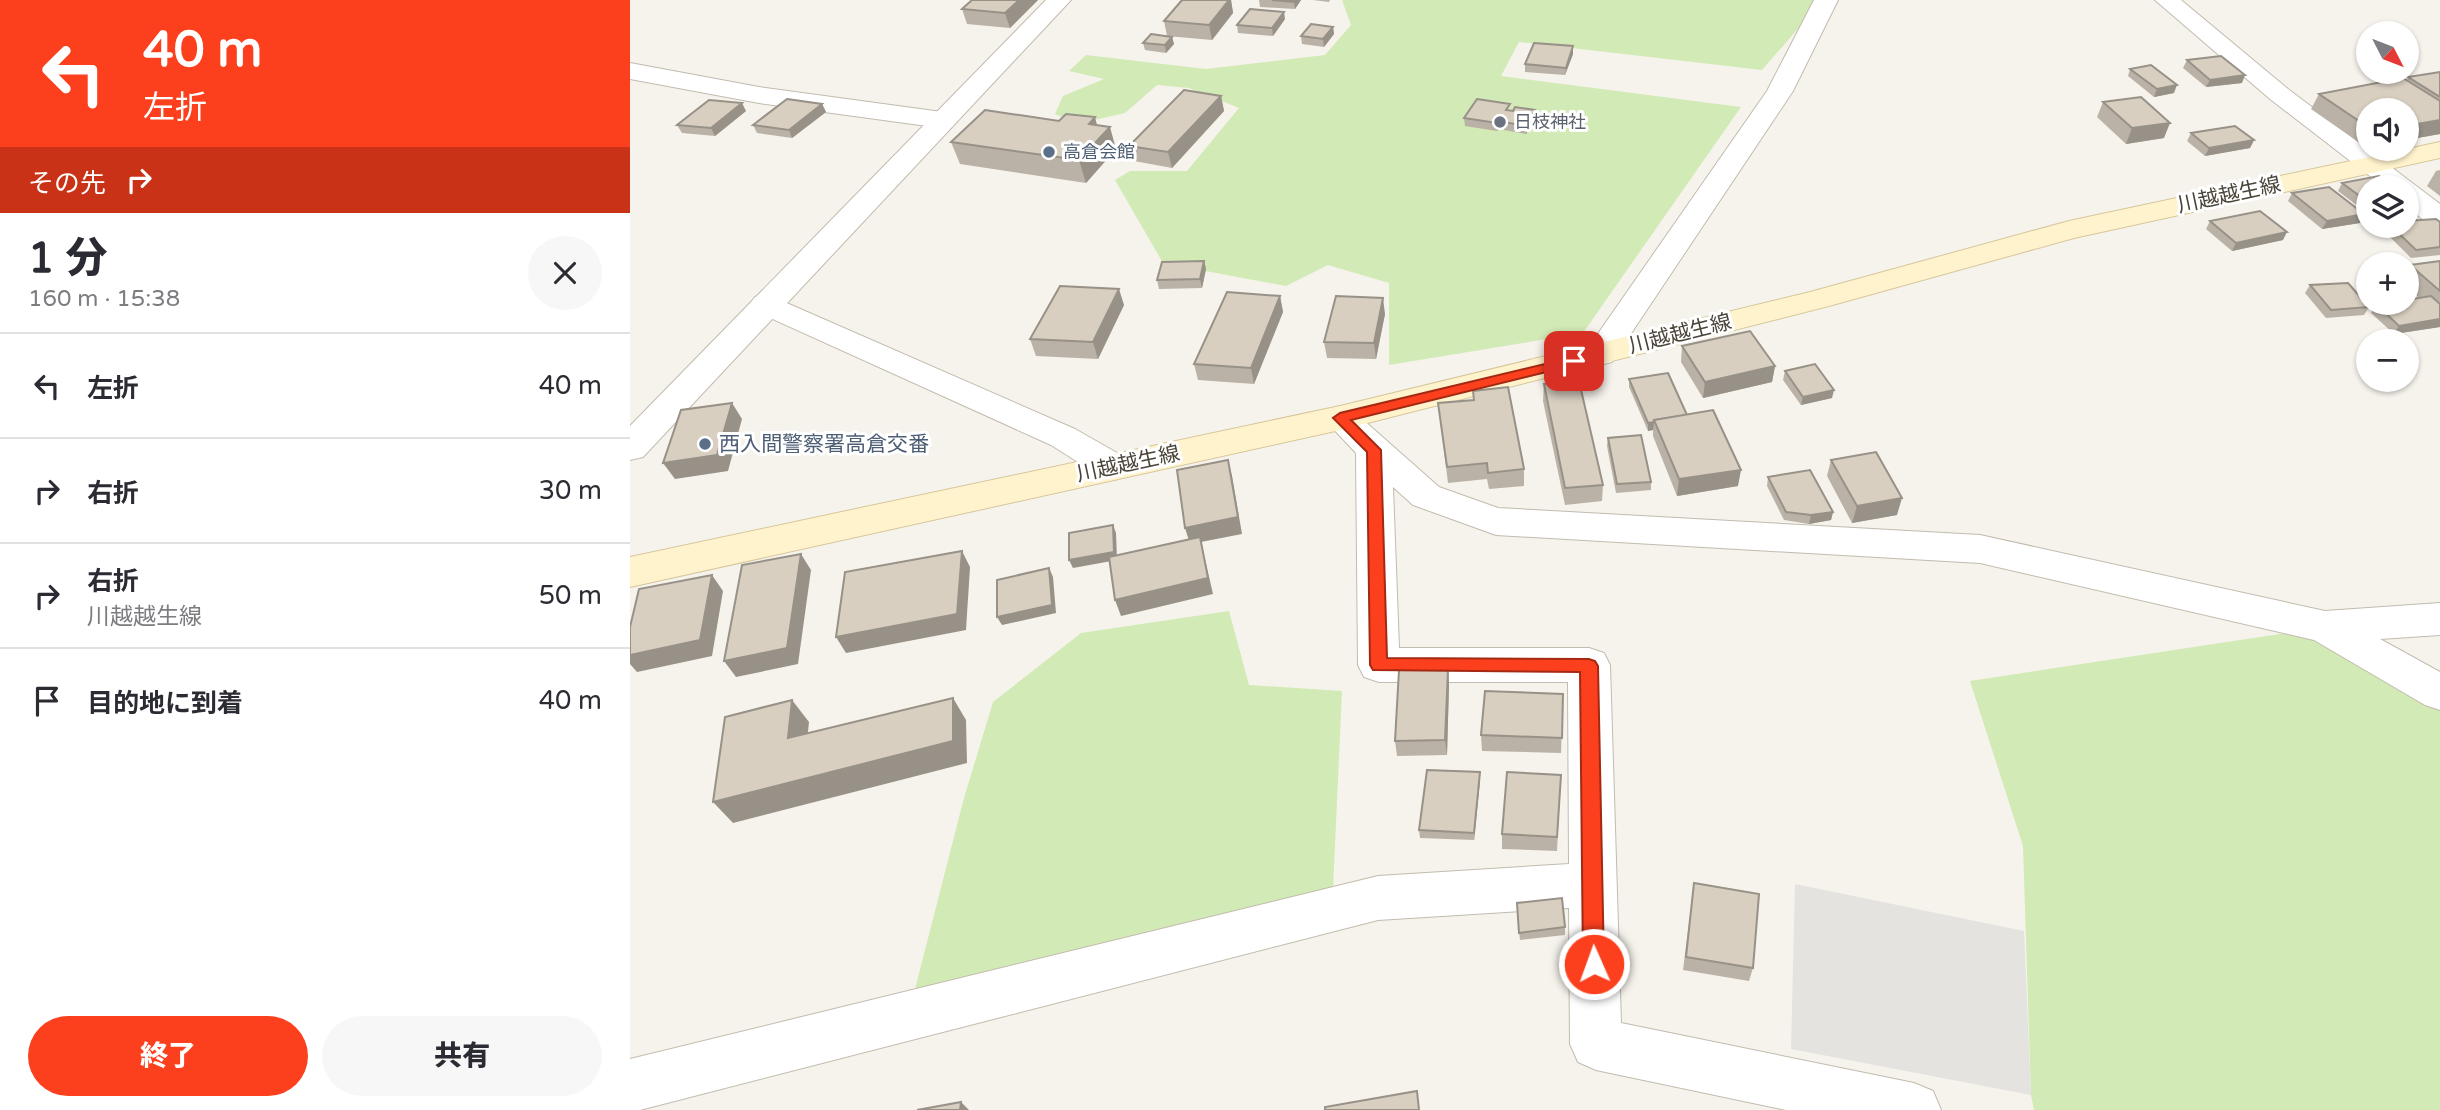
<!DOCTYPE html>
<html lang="ja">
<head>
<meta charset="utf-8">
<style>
  :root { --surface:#fff; --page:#f7f7f7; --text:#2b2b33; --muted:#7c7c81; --line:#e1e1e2; --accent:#fc3f1d }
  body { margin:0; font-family:"Varela Round","Noto Sans JP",sans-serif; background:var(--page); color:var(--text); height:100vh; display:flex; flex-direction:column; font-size:26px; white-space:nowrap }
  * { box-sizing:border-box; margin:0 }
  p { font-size:23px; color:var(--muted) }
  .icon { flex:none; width:38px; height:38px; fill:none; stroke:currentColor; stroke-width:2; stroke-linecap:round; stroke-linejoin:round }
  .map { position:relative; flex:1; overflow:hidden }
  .details { display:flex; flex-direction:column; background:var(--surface); width:630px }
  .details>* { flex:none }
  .hud { background:#fc3f1d; color:#fff; overflow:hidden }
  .needle { width:46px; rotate:132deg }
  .controls { position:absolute; left:1726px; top:21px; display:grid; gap:14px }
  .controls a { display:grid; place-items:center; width:63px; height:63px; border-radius:50%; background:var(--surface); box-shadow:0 2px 5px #0004; font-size:35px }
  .pin { position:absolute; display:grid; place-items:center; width:60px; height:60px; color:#fff; margin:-30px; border-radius:14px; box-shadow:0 4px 10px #0006 }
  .me { position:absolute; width:77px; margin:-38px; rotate:358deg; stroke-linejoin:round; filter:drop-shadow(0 0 5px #0008) }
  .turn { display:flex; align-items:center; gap:24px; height:147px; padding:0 28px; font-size:32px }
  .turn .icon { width:91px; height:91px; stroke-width:2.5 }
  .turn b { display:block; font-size:49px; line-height:60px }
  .then { display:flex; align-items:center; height:66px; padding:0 28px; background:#0003; gap:14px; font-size:26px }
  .round { display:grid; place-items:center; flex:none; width:74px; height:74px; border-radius:37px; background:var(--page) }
  .head { display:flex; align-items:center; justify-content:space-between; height:119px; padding:0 28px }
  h1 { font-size:42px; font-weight:800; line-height:52px }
  .button { display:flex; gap:14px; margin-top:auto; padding:14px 28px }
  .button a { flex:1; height:80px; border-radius:42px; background:var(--accent); color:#fff; font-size:28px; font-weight:800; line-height:80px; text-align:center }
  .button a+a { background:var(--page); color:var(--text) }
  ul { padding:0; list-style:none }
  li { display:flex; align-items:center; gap:21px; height:105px; padding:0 28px; border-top:2px solid var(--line) }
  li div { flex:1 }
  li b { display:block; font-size:26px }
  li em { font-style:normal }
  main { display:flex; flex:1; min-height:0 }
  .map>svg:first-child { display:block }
</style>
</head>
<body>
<main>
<section class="details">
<div class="hud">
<div class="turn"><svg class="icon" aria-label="left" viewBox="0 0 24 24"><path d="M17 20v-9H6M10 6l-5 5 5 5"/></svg><div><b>40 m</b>左折</div></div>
<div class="then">その先<svg class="icon" aria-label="right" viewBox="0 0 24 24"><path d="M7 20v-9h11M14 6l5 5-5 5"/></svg></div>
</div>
<div class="head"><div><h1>1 分</h1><p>160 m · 15:38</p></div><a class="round"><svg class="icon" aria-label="close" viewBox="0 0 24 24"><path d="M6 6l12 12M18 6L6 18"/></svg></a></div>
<ul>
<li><svg class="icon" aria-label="left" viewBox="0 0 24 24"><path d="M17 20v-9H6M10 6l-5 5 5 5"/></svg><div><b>左折</b></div><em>40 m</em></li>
<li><svg class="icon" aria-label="right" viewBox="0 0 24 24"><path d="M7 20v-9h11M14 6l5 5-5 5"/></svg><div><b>右折</b></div><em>30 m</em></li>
<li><svg class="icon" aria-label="right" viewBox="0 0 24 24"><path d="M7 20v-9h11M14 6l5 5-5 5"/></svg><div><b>右折</b><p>川越越生線</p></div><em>50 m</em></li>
<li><svg class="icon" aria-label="arrive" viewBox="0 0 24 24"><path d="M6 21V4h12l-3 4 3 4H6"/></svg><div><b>目的地に到着</b></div><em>40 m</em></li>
</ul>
<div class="button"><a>終了</a><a>共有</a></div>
</section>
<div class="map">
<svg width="1810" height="1110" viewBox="0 0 1810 1110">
  <rect width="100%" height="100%" fill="#f6f3ec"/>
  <g fill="#d2eab5">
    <polygon points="712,0 1185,0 1173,23 1132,70 889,42 871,76 1111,107 953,333 759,365 759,283 698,265 656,286 533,263 485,180 500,171 557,171 609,108 559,88 527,85 495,113 447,124 425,114 433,96 474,79 439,71 456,55 576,69 695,55 721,25"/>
    <polygon points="599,611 619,685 712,691 703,889 284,993 334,798 363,702 451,633"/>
    <polygon points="1695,627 1810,693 1810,1110 1404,1110 1401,1095 1393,846 1340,681"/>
  </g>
  <polygon fill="#e5e3e0" points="1165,884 1394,931 1401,1095 1161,1049"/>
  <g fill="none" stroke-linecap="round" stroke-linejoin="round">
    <defs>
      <g id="minor">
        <polygon points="1184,0 1208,0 1163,91 982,362 970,365 958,362 954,355 958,348 1137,91"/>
        <polygon points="1525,0 1551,0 1658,89 1810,204 1810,228 1800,225 1776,206 1776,187 1754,187 1640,99"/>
        <polygon points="0,63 129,87 312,112 321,114 325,120 321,126 312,128 129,103 0,79"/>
        <polygon points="136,294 445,429 496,458 501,467 496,476 483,480 470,476 421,445 125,311 120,304 125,297"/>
        <polygon points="710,406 722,410 809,487 868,508 1350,535 1695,611 1810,603 1810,635 1750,639 1810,672 1810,710 1795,705 1684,640 1350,563 866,535 783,505 763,487 769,648 959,648 974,653 980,665 991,1023 1284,1083 1303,1091 1311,1110 1156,1110 966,1070 948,1062 940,1044 939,908 748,920 10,1110 0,1110 0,1059 748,876 939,864 938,682 749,682 734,677 728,665 726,453 693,418 698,410"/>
      </g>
      <polygon id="tertiary" points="416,0 441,0 13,457 0,460 0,426"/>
      <polygon id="secondary" points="1810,142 1810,158 1444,238 1199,306 710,430 0,587 0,557 710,406 1180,292 1439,221"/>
    </defs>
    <use href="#minor" stroke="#c2bbae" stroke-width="2"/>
    <use href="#tertiary" stroke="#c2bbae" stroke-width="2"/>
    <use href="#secondary" stroke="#d6c79b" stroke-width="2"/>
    <use href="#minor" fill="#fff" fill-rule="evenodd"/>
    <use href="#tertiary" fill="#fff" fill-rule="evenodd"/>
    <use href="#secondary" fill="#fff3cd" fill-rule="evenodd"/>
  </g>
  <g fill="#bab2a6">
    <polygon points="342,0 408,0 380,28 337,24 332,9"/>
    <polygon points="552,0 601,0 603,13 582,40 537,36 534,21"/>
    <polygon points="629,0 671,0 665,9 630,7"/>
    <polygon points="683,0 700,0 699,2"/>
    <polygon points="655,19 643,36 608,33 607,25"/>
    <polygon points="703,27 704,34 694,47 672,44 671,36"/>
    <polygon points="542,37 544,44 536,53 515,50 513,43"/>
    <polygon points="943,46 943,54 935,75 895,72 895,64"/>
    <polygon points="1557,60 1612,83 1576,87 1553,68"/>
    <polygon points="1500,69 1544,93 1524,97 1498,76"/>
    <polygon points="1810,72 1810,134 1776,140 1738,110 1738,148 1737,148 1681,109 1689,94 1777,80 1778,77"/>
    <polygon points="591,96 594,111 542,168 504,161 499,146"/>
    <polygon points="1473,102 1534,138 1496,144 1467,117"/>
    <polygon points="192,104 196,112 162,138 127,133 123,125"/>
    <polygon points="880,110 905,118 896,134 874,130 874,127 871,126 867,131 835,126 834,118"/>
    <polygon points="116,111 85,136 52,133 47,125"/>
    <polygon points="467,125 486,149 456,183 330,164 321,142"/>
    <polygon points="1561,133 1624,140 1620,148 1575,156 1557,141"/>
    <polygon points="1810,170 1810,196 1797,186 1806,171"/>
    <polygon points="1712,183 1738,187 1738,214 1708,191"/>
    <polygon points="1662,193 1730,223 1692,229 1658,201"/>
    <polygon points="1580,221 1653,240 1602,251 1576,229"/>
    <polygon points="1810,222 1810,255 1781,258 1754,231 1757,226 1776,226"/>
    <polygon points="574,261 576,269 572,288 529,289 527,280"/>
    <polygon points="1810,261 1810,327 1764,334 1741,313 1746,304 1789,298 1776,286 1776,271 1780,265"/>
    <polygon points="1680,285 1739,307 1734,315 1696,318 1675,293"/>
    <polygon points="650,296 653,312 624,384 568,380 564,364"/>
    <polygon points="494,305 468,359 406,356 400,339"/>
    <polygon points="755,314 746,359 697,358 694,342"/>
    <polygon points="1052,346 1145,366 1142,382 1073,398 1051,362"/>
    <polygon points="1155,371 1202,398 1171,405 1153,380"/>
    <polygon points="999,379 1057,415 1108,486 1047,496 1023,436 1023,430 1018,431 999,387"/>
    <polygon points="914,384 973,485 972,501 935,505 913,401"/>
    <polygon points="843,391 894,469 894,486 859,489 857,479 818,483 808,403 843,400"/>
    <polygon points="978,438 1021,482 1021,490 986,493 977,446"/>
    <polygon points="1201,460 1267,515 1222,523 1197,476"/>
    <polygon points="1138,477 1203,512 1201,520 1179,524 1154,520 1137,486"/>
    <polygon points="818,669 819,685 817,755 767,756 765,741"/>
    <polygon points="933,694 931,753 852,751 851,735"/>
    <polygon points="850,772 850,780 844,840 790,838 789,830"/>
    <polygon points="931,775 927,851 872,849 872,834"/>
    <polygon points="1064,883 1123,968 1119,981 1053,970 1062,898"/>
    <polygon points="887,911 935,927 935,935 890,940"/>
  </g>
  <g fill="#979187">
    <polygon points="389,0 408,0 380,28 375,13"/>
    <polygon points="599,0 601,0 603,13 582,40 579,25"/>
    <polygon points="665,0 671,0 665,9 664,2"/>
    <polygon points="654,12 655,19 643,36 642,28"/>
    <polygon points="703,27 704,34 694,47 693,39"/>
    <polygon points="542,37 544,44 536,53 535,45"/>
    <polygon points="943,46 943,54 935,75 936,68"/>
    <polygon points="1615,75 1612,83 1576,87 1580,80"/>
    <polygon points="1547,85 1544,93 1524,97 1527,89"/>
    <polygon points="591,96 594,111 542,168 538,152"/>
    <polygon points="112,103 116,111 85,136 81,128"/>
    <polygon points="192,104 196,112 162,138 159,130"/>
    <polygon points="905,110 905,118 896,134 896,126"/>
    <polygon points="465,117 470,137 480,127 486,149 456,183 449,160 459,124"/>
    <polygon points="870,118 871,126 867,131 867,123"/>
    <polygon points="1810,120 1810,134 1776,140 1776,126"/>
    <polygon points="1540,123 1534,138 1496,144 1502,128"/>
    <polygon points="1624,140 1620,148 1575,156 1579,148"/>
    <polygon points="1785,201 1780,209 1776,210 1776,203"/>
    <polygon points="1734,214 1730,223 1692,229 1697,221"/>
    <polygon points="1657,232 1653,240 1602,251 1606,243"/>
    <polygon points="574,261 576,269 572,288 570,279"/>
    <polygon points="489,289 494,305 468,359 463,342"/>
    <polygon points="650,296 653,312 624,384 621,368"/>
    <polygon points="753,298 755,314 746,359 744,343"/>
    <polygon points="1810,319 1810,327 1764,334 1769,326"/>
    <polygon points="1145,366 1142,382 1073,398 1075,382"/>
    <polygon points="1204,390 1202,398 1171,405 1173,397"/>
    <polygon points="102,403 112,419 98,471 45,479 33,463"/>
    <polygon points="1024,422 1023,430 1018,431 1018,423"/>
    <polygon points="598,460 602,476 612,534 571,542 583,594 491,616 485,600 560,544 555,528"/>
    <polygon points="1111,470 1108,486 1047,496 1049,479"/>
    <polygon points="1272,498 1267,515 1222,523 1227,506"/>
    <polygon points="1203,512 1201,520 1179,524 1181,515"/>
    <polygon points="483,525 486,533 487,560 443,568 439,560"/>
    <polygon points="332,551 340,567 336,630 216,653 206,637"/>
    <polygon points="171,554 181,570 168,664 106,677 94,661"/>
    <polygon points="419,568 423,577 426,613 372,625 367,617"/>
    <polygon points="82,575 93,591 82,656 7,672 0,664 0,655"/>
    <polygon points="818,669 819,685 817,755 815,740"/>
    <polygon points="323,698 336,720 337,763 103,823 83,802"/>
    <polygon points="162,700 179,722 175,760 158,738"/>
    <polygon points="850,772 850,780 844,840 844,833"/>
    <polygon points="331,1102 339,1110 330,1110"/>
  </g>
  <g fill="#d8cfc1" stroke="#979187" stroke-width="2">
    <polygon points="342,0 389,0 375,13 332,9"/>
    <polygon points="552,0 599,0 579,25 534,21"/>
    <polygon points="642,0 665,0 664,2"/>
    <polygon points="620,9 654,12 642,28 607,25"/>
    <polygon points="681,24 703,27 693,39 671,36"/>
    <polygon points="521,34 542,37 535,45 513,43"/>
    <polygon points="904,43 943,46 936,68 895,64"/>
    <polygon points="1591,56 1615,75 1580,80 1557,60"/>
    <polygon points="1521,65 1547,85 1527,89 1500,69"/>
    <polygon points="1810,72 1810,97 1778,77"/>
    <polygon points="1773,78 1810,101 1810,120 1776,126 1776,110 1738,110 1738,127 1689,94"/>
    <polygon points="554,90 591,96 538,152 499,146"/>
    <polygon points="1511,97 1540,123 1502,128 1473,102"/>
    <polygon points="157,99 192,104 159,130 123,125"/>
    <polygon points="847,99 880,104 876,110 883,111 885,107 905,110 896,126 874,122 876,119 870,118 867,123 834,118"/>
    <polygon points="79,100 112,103 81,128 47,125"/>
    <polygon points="355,110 429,121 436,114 465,117 459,124 480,127 449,160 321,142"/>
    <polygon points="1605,126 1624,140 1579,148 1561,133"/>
    <polygon points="1749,176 1765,187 1738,187 1738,202 1712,183"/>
    <polygon points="1699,187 1734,214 1697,221 1662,193"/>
    <polygon points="1776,195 1785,201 1776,203"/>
    <polygon points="1630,211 1657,232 1606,243 1580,221"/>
    <polygon points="1806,219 1810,222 1810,247 1786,250 1761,226 1776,226 1776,221"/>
    <polygon points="574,261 570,279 527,280 532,262"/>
    <polygon points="1810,261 1810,291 1780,265"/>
    <polygon points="1718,283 1739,307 1701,310 1680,285"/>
    <polygon points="430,286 489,289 463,342 400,339"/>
    <polygon points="597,292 650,296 621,368 564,364"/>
    <polygon points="706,296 753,298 744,343 694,342"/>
    <polygon points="1801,296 1810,304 1810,319 1769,326 1746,304 1757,303 1776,303 1776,300"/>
    <polygon points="1120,331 1145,366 1075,382 1052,346"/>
    <polygon points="1185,364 1204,390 1173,397 1155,371"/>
    <polygon points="1038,373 1057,415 1024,420 1024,422 1018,423 999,379"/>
    <polygon points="949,381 973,485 935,488 914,384"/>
    <polygon points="878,387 894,469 858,473 857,463 817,467 808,403 844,400 843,391"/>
    <polygon points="102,403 87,455 33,463 51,410"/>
    <polygon points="1083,410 1111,470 1049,479 1024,420"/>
    <polygon points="1011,435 1021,482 987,484 978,438"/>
    <polygon points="1246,452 1272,498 1227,506 1201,460"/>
    <polygon points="598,460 608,517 555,528 547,470"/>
    <polygon points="1180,470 1203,512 1181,515 1156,512 1138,477"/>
    <polygon points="483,525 484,552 439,560 439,533"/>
    <polygon points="570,537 578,578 485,600 479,557"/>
    <polygon points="332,551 327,614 206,637 215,572"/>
    <polygon points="171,554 157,648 94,661 112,565"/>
    <polygon points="419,568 422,605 367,617 367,580"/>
    <polygon points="82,575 70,640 0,655 0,627 9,589"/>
    <polygon points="818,669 815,740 765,741 769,670"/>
    <polygon points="855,691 933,694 932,738 851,735"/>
    <polygon points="323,698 323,741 83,802 95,717 162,700 158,738"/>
    <polygon points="797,770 850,772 844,833 789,830"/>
    <polygon points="877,772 931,775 927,837 872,834"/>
    <polygon points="1064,883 1129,894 1123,968 1056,957"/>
    <polygon points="932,898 935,927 889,933 887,903"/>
    <polygon points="787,1091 789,1110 695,1110 695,1107"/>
    <polygon points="331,1102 330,1110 287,1110"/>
  </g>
  <polygon fill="#fc3f1d" stroke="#a42913" stroke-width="2" points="944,357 951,361 949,364 721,420 751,450 757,658 959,659 965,661 968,666 974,964 971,971 964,974 956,971 953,964 950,672 743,670 740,665 737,452 703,418 710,413"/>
  <circle fill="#6b7280" stroke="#fff" stroke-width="2.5" cx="870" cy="122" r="7"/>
  <g fill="#5c6f8a" stroke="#fff" stroke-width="2.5">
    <circle cx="419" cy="152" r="7"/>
    <circle cx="75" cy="444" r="7"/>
  </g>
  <g text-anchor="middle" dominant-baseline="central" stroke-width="6" stroke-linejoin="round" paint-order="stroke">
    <g font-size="18" fill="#5b616d" stroke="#fff" text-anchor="start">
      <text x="884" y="122">日枝神社</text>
    </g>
    <g font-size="18" fill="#4e5e75" stroke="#fff" text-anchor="start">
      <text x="433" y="152">高倉会館</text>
    </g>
    <g font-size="21" fill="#4b4439" stroke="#fff">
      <text transform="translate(1599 195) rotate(-12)">川越越生線</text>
      <text transform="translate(1050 334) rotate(-14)">川越越生線</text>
      <text transform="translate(498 464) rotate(-12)">川越越生線</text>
    </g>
    <g font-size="21" fill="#4e5e75" stroke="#fff" text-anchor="start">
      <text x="89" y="444">西入間警察署高倉交番</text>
    </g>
  </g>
</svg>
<div class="controls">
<a><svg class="needle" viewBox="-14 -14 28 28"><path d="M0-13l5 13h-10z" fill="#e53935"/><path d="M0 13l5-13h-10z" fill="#7c7c81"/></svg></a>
<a><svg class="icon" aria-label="sound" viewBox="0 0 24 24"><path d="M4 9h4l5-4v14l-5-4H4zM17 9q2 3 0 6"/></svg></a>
<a><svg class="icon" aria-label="layers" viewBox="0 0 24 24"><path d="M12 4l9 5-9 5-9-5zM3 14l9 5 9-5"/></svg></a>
<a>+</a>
<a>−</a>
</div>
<div class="pin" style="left:944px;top:361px;background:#d93025"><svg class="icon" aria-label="arrive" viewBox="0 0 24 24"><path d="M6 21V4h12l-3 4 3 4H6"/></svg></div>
<svg class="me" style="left:964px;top:964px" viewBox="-20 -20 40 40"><circle r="17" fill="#fc3f1d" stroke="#fff" stroke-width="3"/><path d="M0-11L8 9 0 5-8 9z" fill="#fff"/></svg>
</div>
</main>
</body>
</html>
